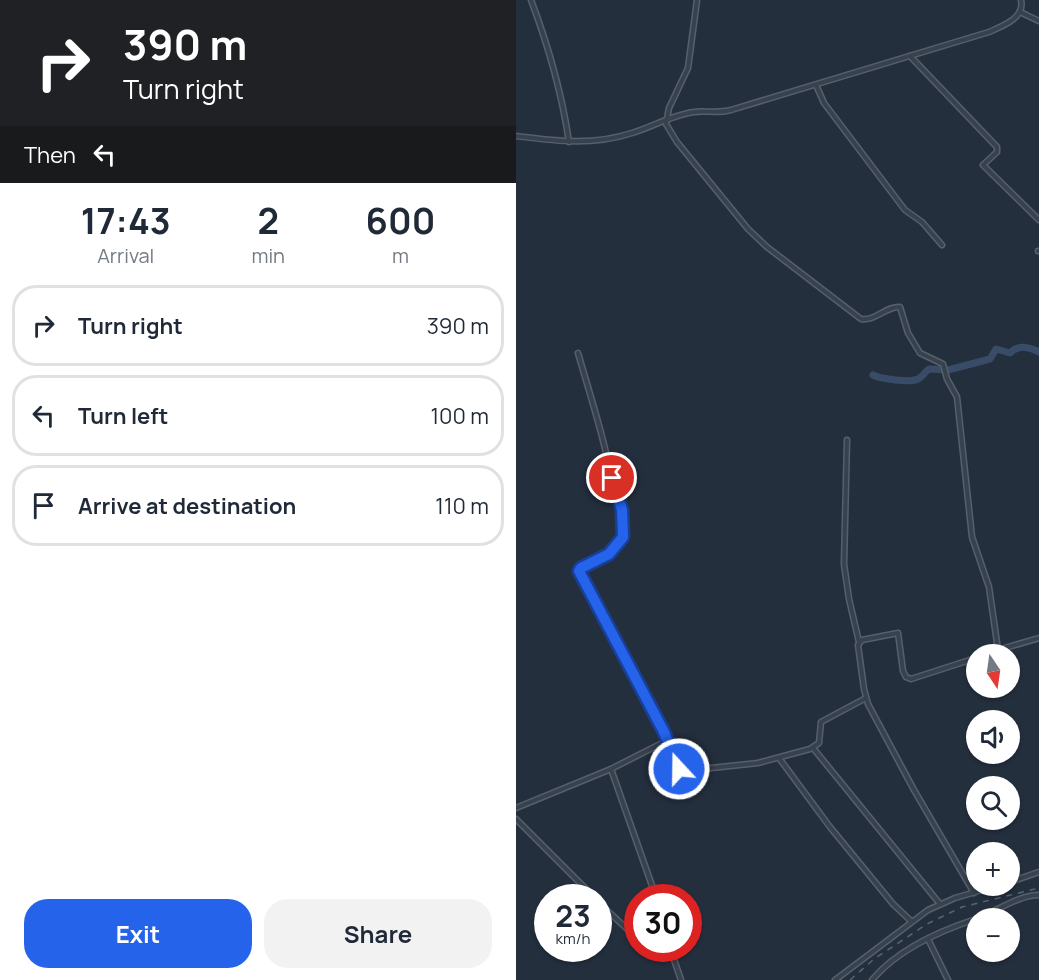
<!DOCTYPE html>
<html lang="en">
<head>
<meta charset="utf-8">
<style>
  :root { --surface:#fff; --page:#f2f2f3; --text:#1f2937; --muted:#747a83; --line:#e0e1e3; --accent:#2563eb }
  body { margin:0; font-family:Manrope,sans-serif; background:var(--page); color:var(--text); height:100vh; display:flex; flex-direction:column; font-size:22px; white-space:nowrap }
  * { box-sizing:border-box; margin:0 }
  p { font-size:20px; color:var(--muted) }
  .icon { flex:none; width:33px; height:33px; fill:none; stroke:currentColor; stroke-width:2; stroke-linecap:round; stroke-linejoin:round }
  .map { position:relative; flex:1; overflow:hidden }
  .drawer { display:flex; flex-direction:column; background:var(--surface); width:516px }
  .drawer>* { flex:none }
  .guide { background:#202124; color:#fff; overflow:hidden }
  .needle { width:39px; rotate:167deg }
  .fabs { position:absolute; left:450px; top:644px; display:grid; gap:12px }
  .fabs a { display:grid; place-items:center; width:54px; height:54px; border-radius:50%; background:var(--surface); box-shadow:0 2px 4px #0004; font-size:30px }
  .speed { position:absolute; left:18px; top:884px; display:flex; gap:12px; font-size:30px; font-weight:700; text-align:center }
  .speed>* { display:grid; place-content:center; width:78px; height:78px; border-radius:50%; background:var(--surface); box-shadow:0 2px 4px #0004; line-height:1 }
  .speed small { font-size:15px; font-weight:400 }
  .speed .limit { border:9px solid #d22; background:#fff; color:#111 }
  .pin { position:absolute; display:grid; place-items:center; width:51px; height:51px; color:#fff; margin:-26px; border:3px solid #fff; border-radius:50%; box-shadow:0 2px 6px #0007 }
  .me { position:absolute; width:66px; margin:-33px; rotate:339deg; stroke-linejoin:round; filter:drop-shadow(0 0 4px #0008) }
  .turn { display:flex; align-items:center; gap:21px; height:126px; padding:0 24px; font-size:27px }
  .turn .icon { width:78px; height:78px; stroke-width:2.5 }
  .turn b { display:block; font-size:42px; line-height:51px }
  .then { display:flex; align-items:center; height:57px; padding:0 24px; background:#0003; gap:12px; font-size:22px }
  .eta { display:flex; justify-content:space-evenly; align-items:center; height:102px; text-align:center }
  .eta b { font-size:36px; font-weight:700; line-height:42px }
  .cta { display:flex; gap:12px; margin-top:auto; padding:12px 24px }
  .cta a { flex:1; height:69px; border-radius:24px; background:var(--accent); color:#fff; font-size:24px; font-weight:700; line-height:69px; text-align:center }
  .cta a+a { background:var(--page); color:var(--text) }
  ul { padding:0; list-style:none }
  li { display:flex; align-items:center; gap:18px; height:81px; margin:0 12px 9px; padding:0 12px; border:3px solid var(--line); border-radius:24px }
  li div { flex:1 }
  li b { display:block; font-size:22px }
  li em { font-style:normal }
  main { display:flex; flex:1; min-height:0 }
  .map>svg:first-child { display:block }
</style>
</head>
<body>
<main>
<section class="drawer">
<div class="guide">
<div class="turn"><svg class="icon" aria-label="right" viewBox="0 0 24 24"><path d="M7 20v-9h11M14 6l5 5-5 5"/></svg><div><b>390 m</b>Turn right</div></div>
<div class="then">Then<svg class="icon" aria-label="left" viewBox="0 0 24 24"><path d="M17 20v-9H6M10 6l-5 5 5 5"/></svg></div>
</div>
<div class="eta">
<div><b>17:43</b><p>Arrival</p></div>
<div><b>2</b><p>min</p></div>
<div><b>600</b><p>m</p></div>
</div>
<ul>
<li><svg class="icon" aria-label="right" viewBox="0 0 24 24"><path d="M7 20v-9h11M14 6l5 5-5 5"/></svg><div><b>Turn right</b></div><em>390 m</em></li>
<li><svg class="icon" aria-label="left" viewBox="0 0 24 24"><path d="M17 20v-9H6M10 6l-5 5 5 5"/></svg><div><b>Turn left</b></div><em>100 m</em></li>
<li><svg class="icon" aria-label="arrive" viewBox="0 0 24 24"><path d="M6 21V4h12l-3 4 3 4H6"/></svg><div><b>Arrive at destination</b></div><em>110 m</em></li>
</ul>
<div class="cta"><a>Exit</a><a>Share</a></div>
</section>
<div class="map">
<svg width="523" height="980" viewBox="0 0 523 980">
  <rect width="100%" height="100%" fill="#242f3e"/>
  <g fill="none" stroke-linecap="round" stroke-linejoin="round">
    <path stroke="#394c67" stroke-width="7" d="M 357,375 C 365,379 394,383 402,379 C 406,377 409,372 413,369 L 432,370 L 474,359 L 480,349 L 494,353 C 503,344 513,347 523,352"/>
    <defs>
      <g id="street">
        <path d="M 15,0 C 32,45 46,94 53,142"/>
        <path d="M 181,0 L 172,68 L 153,108 L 150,124 L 161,142 L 232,229 L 251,247 L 345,319 C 360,321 370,306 384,307 L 392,333 L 404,353 L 427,364 L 431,379 L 441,397 L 456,537 L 473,587 L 482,650 L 472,654"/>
        <polyline points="504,12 523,21"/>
        <polyline points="394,56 481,147 481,152 467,165 523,220"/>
        <polyline points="300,85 308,103 389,210 406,222 426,245"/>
        <path d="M 0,136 C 40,141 76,146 116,133 C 136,127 156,115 178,112 C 190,110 200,114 215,110 L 473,32 C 487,26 509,18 505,0"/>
        <polyline points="522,251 523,251"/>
        <path d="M 62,353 C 75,398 89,441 97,486 C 101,503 114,522 106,540 C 99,555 79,561 65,568 L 63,571 L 148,732 L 165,772 L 172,774 L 195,768 L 242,763 L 294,749 L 303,743 L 305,722 L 350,698"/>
        <polyline points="331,440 328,564 333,599 343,642"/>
        <polyline points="482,650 523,638"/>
        <polyline points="297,748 424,904"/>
        <polyline points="263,758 314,827 377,904 395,921"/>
        <polyline points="95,769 140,897"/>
        <polyline points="0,808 95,769 152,740"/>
        <polyline points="0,819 78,897"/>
        <polyline points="494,882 523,872"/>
        <polyline points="458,893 398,790 352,704 348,689 342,645 346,640 382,633 387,671 390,677 395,679 460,658"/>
        <polyline points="82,902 122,939"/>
        <path d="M 462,918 C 481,911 503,895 523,895"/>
        <polyline points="412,939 432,980"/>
        <polyline points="154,948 165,980"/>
        <polyline points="319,980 412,910 439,898 483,885"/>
        <path d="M 356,980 C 382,949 423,931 460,919"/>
      </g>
    </defs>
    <use href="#street" stroke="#565f6c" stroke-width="7"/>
    <use href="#street" stroke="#38414e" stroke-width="4"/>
    <polyline stroke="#5a6575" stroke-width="1.5" stroke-dasharray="6 6" stroke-linecap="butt" points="334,980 358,959 411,924 446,907 523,888"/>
  </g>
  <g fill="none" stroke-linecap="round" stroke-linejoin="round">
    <defs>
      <polyline id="route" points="96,478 106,510 107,537 93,554 65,568 63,571 148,732 163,769"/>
    </defs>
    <use href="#route" stroke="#184099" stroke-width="15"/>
    <use href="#route" stroke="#2563eb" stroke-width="10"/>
  </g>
</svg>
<div class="fabs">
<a><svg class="needle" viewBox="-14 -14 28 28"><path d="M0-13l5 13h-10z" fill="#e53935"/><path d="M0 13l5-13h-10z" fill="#747a83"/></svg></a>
<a><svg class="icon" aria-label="sound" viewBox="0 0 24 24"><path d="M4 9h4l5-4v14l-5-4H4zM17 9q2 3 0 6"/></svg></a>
<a><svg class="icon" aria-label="search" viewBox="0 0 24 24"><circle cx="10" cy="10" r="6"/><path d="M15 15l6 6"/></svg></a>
<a>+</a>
<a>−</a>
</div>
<div class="speed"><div>23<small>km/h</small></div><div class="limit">30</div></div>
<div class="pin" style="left:96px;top:478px;background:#d93025"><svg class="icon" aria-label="arrive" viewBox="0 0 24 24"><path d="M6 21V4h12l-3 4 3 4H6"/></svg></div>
<svg class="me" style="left:163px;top:769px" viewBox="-20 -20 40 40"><circle r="17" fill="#2563eb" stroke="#fff" stroke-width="3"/><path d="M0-11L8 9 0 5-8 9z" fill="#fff"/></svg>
</div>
</main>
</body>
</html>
